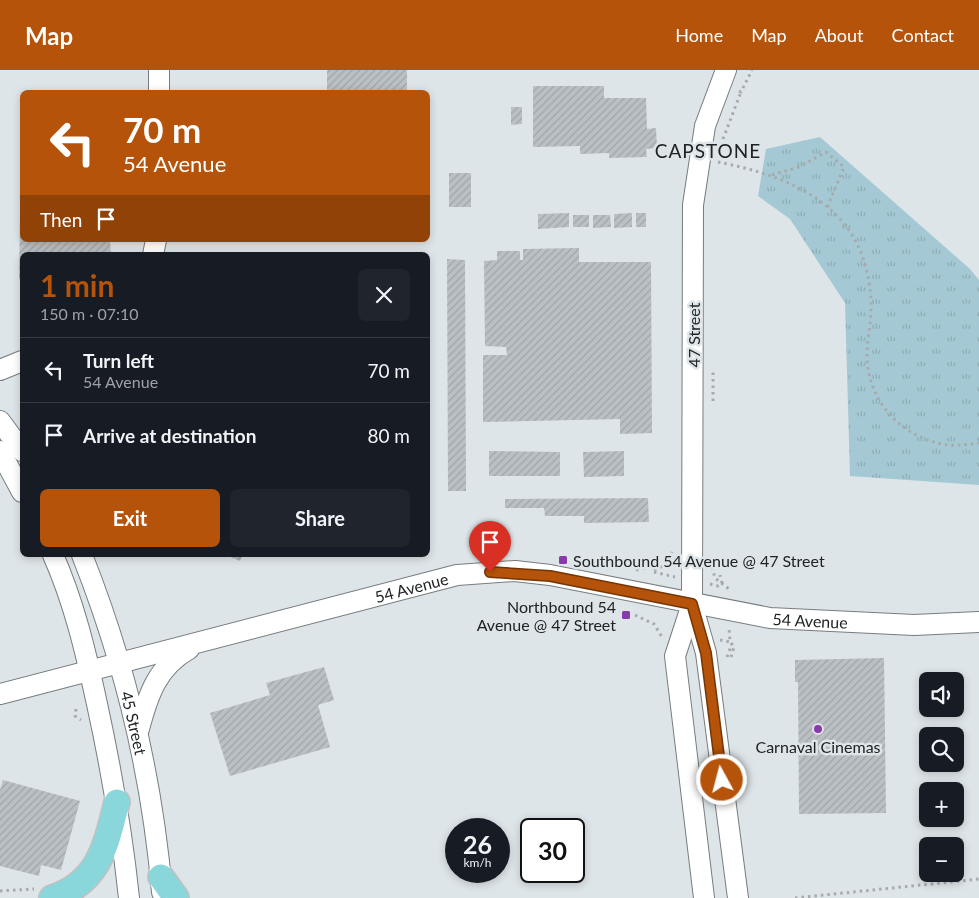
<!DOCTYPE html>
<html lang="en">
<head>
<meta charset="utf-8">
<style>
  :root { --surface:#171b24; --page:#20242c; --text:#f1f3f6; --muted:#9ea1a6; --line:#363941; --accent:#b45309 }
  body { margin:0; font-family:Lato,sans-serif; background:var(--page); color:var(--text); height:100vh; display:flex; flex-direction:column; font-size:19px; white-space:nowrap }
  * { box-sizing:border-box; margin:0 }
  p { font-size:16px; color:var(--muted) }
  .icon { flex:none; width:28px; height:28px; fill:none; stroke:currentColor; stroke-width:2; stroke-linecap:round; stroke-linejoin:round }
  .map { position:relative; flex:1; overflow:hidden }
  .side { position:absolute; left:20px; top:182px; width:410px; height:305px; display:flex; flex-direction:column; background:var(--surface); border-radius:8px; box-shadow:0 2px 8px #0003 }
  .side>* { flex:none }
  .hud { position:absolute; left:20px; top:20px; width:410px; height:152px; border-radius:8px; box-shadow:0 2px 8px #0003; background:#b45309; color:#fff; overflow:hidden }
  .fabs { position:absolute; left:919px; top:602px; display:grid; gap:10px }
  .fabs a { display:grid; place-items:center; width:45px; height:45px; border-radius:8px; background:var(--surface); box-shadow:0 2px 8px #0003; font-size:25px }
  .speed { position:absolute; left:445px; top:748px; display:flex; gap:10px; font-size:25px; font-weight:700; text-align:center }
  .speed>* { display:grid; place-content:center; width:65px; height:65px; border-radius:50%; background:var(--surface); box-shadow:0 2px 8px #0003; line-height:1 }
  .speed small { font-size:12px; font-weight:400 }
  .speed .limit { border:2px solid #111; border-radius:8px; background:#fff; color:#111 }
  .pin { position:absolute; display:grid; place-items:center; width:42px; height:42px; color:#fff; margin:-51px -21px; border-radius:50% 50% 50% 0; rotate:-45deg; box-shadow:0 0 5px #0007 }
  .pin .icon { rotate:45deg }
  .me { position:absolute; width:55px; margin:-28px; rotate:353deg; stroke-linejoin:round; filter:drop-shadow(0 0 4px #0008) }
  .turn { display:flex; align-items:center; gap:18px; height:105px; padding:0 20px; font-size:22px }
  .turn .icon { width:65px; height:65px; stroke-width:2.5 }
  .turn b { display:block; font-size:35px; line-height:42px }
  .then { display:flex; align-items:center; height:48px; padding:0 20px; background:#0003; gap:10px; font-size:19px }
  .round { display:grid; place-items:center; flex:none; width:52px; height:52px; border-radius:8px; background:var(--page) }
  .head { display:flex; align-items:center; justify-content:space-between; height:85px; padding:0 20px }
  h1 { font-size:30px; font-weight:700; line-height:38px; color:var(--accent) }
  .cta { display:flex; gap:10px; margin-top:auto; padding:10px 20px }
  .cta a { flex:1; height:58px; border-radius:8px; background:var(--accent); color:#fff; font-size:20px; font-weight:700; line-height:58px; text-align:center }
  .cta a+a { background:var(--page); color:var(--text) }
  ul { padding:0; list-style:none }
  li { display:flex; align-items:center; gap:15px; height:65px; padding:0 20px; border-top:1px solid var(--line) }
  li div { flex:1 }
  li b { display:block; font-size:19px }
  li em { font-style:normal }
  header { display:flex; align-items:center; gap:30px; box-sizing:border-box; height:70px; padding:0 25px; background:var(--accent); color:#fff }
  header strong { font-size:24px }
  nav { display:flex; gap:28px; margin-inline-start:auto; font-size:18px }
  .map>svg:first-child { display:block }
</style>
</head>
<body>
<header>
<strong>Map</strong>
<nav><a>Home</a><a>Map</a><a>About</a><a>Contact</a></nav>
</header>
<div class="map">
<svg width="979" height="828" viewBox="0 0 979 828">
  <defs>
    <pattern id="park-tufts" width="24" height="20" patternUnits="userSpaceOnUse" patternTransform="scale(1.25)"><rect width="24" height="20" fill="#a5c9d4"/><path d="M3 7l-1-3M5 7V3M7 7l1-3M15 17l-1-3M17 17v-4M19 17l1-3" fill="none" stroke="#8eacb6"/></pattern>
    <pattern id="building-hatch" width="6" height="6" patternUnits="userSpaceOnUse" patternTransform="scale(1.25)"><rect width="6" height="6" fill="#bac0c4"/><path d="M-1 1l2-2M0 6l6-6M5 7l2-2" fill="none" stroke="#a0a5a8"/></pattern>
  </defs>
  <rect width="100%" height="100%" fill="#dee5e8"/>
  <polygon fill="url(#park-tufts)" points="820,67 970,199 979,210 979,415 850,406 845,233 790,149 758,126 766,79"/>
  <g fill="url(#building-hatch)">
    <rect x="327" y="0" width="80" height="22"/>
    <polygon points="533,16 604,16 604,28 646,28 647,59 656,58 657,78 646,79 647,87 609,88 609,83 580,84 580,76 533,77"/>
    <polygon points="511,37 522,37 522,54 511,55"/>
    <rect x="449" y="103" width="22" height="34"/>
    <polygon points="569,143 569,157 538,159 538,144"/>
    <polygon points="632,143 632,157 614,158 614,144"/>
    <rect x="636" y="143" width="10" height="14"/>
    <rect x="573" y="145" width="16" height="12"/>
    <polygon points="593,145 610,145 611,157 593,158"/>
    <polygon points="20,149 22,149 22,170 110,170 111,185 22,185 22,209 19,209"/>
    <polygon points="579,178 579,192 651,192 652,363 620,364 620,349 483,352 483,285 507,285 506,277 485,276 484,191 497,190 497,181 520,181 520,190 523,190 523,179"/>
    <polygon points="447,189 465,190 466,421 448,421"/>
    <polygon points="489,381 560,382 560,406 489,406"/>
    <polygon points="624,381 624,406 584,407 583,382"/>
    <polygon points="648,428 649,452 584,453 584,446 545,446 544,438 505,438 505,429"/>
    <polygon points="226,485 243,485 240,491"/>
    <polygon points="884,588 886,743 799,744 798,612 795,612 795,590"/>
    <polygon points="324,597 334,630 318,635 330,677 230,706 210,643 270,625 266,613"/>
    <polygon points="3,710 80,731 61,800 41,795 39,806 0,796 0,720"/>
  </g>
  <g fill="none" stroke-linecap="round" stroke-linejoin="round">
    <defs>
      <g id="minor">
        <polyline points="159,0 159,22"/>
        <polyline points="726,0 705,56 693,135 692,534 706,583 738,828"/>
        <polyline points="153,185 156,170"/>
        <polyline points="0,300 22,291"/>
        <polyline points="0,351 22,381"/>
        <polyline points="0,381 22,422"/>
        <path d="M 53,485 C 74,532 86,583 97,634 C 111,698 122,762 129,828"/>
        <path id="s1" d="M 82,485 C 125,593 152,706 162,822"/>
        <polyline points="692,534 675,586 704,828"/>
        <path id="s2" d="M 0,624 L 457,505 L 515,501 L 550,505 L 770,548 L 914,555 L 979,552"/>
        <path d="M 139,659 C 148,625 157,597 189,579"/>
      </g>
      <g id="major">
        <polyline points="161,807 176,828"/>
        <path d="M 52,828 C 100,812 106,775 117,732"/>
      </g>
    </defs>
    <use href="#minor" stroke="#777d7f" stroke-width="22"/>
    <use href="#major" stroke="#c1c1c2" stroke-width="28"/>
    <g stroke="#a5abad" stroke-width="3" stroke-dasharray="2.5 4" stroke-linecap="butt">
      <polyline points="739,21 741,22 752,0"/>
      <polyline points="723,69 741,22"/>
      <path d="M 718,92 C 769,102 828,121 855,170 C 866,190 872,217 871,240 C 871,255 867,270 867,285 C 867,326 895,361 934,372 C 948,377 964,375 979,373"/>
      <polyline points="772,105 799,97 826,82 844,97 827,138"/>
      <polyline points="713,331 713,299"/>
      <polyline points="712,497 715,508 729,519 728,521"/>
      <polyline points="636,500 654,496 654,500"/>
      <polyline points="654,500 665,495 672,482"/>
      <polyline points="654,502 675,507"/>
      <polyline points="710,514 718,516 722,513 720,505"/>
      <polyline points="635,545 654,554 662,567"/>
      <polyline points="720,570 730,572 729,557"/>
      <polyline points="731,573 734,577 731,587"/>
      <polyline points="727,587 732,574"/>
      <polyline points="76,639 75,646 81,650"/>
      <polyline points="0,821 34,819"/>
      <polyline points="795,828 979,809"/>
    </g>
    <use href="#minor" stroke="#fff" stroke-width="20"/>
    <use href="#major" stroke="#89d7db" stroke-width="25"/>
  </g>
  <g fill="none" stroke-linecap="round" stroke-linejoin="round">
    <defs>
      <polyline id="route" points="490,502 550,506 692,534 706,583 722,710"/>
    </defs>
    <use href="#route" stroke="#753606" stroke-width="12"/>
    <use href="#route" stroke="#b45309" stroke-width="9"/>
  </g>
  <g fill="#8939a9" stroke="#dee5e8" stroke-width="2">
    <rect x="558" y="485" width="10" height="10" rx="2.5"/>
    <rect x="621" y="540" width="10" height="10" rx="2.5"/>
    <circle cx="818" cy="659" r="5"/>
  </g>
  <g text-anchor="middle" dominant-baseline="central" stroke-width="5" stroke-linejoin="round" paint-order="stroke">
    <g font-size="16" fill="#202324" stroke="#dee5e8">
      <text transform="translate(693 265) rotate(-90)">47 Street</text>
      <text stroke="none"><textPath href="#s2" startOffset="425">54 Avenue</textPath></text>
      <text stroke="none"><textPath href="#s2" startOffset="830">54 Avenue</textPath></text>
      <text stroke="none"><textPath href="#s1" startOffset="176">45 Street</textPath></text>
    </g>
    <g font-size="16" fill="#202324" stroke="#dee5e8" text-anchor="start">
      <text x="573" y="490">Southbound 54 Avenue @ 47 Street</text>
      <text x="616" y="536" text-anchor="end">Northbound 54<tspan x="616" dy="18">Avenue @ 47 Street</tspan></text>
      <text x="818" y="676" text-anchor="middle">Carnaval Cinemas</text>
    </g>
    <g font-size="19" letter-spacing="1" fill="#202324" stroke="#dee5e8">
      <text x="708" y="80">CAPSTONE</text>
    </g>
  </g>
</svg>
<div class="fabs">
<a><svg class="icon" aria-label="sound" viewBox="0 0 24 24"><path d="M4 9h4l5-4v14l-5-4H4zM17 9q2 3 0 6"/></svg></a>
<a><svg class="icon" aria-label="search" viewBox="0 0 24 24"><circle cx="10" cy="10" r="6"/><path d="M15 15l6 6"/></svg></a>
<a>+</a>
<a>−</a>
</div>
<div class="speed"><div>26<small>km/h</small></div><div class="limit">30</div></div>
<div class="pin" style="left:490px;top:502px;background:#d93025"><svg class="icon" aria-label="arrive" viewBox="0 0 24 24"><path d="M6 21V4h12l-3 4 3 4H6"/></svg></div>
<svg class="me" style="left:722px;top:710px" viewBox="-20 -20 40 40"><circle r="17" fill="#b45309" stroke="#fff" stroke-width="3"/><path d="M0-11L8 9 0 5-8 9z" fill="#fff"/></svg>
<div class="hud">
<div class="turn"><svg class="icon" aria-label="left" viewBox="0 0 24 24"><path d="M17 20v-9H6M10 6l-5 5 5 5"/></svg><div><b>70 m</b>54 Avenue</div></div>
<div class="then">Then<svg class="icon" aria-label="arrive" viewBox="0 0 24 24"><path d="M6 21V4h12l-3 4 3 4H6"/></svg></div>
</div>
<section class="side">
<div class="head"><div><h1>1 min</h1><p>150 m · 07:10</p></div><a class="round"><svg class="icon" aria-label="close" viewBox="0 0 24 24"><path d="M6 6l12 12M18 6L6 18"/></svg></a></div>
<ul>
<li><svg class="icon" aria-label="left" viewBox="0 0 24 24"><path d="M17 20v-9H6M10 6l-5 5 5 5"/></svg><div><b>Turn left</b><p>54 Avenue</p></div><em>70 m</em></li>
<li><svg class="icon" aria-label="arrive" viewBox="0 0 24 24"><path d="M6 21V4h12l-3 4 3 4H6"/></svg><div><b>Arrive at destination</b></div><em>80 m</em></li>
</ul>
<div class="cta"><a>Exit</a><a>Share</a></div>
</section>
</div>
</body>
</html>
